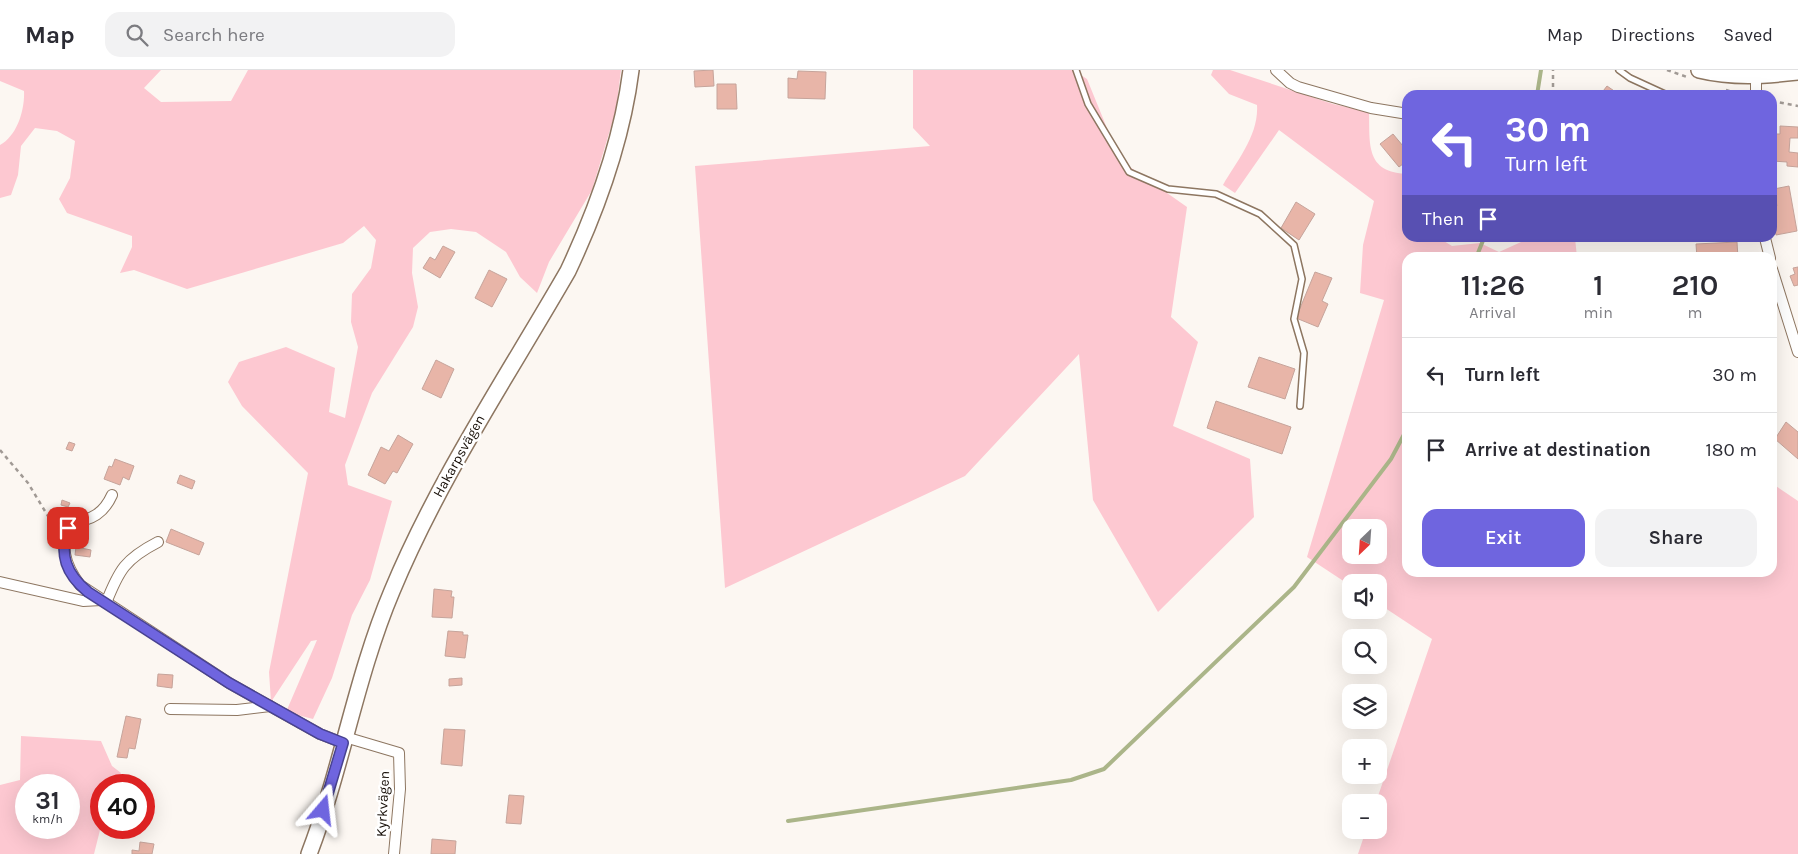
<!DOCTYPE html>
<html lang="en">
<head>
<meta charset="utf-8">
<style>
  :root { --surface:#fff; --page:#f2f2f3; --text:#2b2b33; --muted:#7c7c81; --line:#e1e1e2; --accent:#6f65df }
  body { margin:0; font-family:Karla,sans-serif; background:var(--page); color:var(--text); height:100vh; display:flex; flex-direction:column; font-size:19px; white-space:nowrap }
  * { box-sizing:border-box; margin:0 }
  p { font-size:16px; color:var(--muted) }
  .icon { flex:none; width:28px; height:28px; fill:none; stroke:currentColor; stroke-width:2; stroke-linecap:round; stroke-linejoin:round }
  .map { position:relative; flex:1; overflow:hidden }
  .panel { position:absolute; left:1402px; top:182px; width:375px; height:325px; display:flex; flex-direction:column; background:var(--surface); border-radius:15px; box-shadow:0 5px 20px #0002 }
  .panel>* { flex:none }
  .guide { position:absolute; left:1402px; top:20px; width:375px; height:152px; border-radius:15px; box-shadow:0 5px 20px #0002; background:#6f65df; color:#fff; overflow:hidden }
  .needle { width:32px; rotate:205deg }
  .controls { position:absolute; left:1342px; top:449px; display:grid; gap:10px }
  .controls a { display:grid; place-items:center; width:45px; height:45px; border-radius:10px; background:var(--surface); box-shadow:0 5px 20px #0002; font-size:25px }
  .speed { position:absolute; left:15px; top:704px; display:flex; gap:10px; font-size:25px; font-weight:700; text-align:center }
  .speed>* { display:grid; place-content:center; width:65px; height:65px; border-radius:50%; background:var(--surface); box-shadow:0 5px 20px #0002; line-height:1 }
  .speed small { font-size:12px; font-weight:400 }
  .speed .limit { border:8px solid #d22; background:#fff; color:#111 }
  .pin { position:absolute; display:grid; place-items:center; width:42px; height:42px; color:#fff; margin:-21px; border-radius:10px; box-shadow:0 2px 8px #0006 }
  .me { position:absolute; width:55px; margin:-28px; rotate:17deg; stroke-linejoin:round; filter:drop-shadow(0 0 4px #0008) }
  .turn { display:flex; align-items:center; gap:18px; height:105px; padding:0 20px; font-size:22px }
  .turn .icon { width:65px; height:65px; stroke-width:2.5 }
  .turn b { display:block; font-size:35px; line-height:42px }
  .then { display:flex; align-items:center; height:48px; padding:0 20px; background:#0003; gap:10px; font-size:19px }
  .eta { display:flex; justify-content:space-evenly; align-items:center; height:85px; text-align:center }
  .eta b { font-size:30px; font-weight:600; line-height:35px }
  .primary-button { display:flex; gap:10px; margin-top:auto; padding:10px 20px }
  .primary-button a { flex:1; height:58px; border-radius:15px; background:var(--accent); color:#fff; font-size:20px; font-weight:600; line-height:58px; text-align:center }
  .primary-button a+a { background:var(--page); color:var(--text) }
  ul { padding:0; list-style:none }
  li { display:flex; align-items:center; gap:15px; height:75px; padding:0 20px; border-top:1px solid var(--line) }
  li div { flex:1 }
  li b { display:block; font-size:19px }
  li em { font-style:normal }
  header { display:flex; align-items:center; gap:30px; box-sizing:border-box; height:70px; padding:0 25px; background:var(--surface); border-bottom:1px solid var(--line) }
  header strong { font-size:24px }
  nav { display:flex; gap:28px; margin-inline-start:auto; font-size:18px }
  .search { width:350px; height:45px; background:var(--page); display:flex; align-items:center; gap:12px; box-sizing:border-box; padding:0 18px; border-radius:15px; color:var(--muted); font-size:19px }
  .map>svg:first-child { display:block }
</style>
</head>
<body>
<header>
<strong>Map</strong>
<div class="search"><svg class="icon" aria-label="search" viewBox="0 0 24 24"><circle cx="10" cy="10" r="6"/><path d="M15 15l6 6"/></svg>Search here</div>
<nav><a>Map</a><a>Directions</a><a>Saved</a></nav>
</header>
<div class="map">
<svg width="1798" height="784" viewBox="0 0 1798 784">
  <rect width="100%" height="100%" fill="#fcf7f2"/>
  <g fill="#fdc8d1" fill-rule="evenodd">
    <path d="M 0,0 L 161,0 L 144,18 L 161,32 L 231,31 L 248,0 L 621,0 L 616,40 L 592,120 L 549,192 L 537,223 L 520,207 L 506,182 L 476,162 L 451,159 L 430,162 L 413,178 L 412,203 L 418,237 L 413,257 L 372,323 L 345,395 L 348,415 L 392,431 L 370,510 L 352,545 L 332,608 L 313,649 L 286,642 L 317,570 L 311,571 L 271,632 L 269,602 L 308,403 L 242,336 L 228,312 L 239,292 L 286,277 L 335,298 L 329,342 L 345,348 L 358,277 L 351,252 L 352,224 L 371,198 L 376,170 L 364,156 L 343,173 L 187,219 L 134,200 L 120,203 L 132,177 L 132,166 L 67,143 L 59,129 L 70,108 L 75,71 L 57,61 L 35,58 L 21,76 L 18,105 L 11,125 L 0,128 L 0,75 C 17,66 25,40 24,21 L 0,11 Z"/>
    <polygon points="913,0 1073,0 1087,9 1120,90 1187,137 1171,247 1198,272 1173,356 1250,389 1254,447 1158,542 1093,430 1079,284 965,406 725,518 695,96 930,76 913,58"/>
    <path d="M 1213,0 L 1230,0 L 1333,34 L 1369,42 C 1370,74 1365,102 1407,104 L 1408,168 L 1439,168 L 1452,176 L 1480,173 L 1499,182 L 1530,168 L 1575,168 L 1577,187 L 1408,188 L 1408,502 L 1772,502 L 1773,414 L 1798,431 L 1798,784 L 1358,784 L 1366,760 L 1379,760 L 1379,732 L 1376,732 L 1432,569 L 1379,534 L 1379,512 L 1351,512 L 1351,516 L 1307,487 L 1384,230 L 1360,223 L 1363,175 L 1374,131 L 1279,60 L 1235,123 L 1223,115 C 1237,91 1259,65 1257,35 L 1229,24 L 1211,5 ZM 1351,458 L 1379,458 L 1379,485 L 1351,485 Z"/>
    <path d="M 21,666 L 101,671 L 112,696 L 121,703 L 116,715 L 101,715 L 101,756 L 94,784 L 0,784 L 0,715 L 20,710 ZM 26,715 L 69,715 L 69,758 L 26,758 Z"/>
  </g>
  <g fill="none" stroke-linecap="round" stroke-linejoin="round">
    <g stroke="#abb589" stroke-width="4">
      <polyline points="1537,25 1541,0"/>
      <polyline points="1476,188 1484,168"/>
      <polyline points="788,751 1071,710 1104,699 1294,517 1391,389 1408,357"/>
    </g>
  </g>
  <g fill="#e8b5a8" stroke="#c6a49b">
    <polygon points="713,0 714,16 695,17 694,1"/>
    <polygon points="798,1 826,2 825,29 788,28 788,8 797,9"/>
    <polygon points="717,14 736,14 737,39 717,39"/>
    <polygon points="1607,16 1620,25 1600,25"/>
    <polygon points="1780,56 1798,57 1798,68 1790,68 1789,82 1798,83 1798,97 1787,96 1787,92 1772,91 1772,64 1780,64"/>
    <polygon points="1393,64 1408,82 1408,90 1399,97 1380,74"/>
    <polygon points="1789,116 1797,161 1776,165 1772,137 1777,136 1774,119"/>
    <polygon points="1296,132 1315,144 1299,170 1281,158"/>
    <polygon points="1737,172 1738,188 1697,188 1696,174"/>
    <polygon points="443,176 455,182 440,208 423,198 430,187 435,190"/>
    <polygon points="1798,197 1798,215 1794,216 1790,206 1795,204 1793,198"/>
    <polygon points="489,200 507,209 492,237 475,228"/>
    <polygon points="1315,202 1332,208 1322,231 1328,234 1318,257 1296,248"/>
    <polygon points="1259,287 1295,299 1285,329 1248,317"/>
    <polygon points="436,290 454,299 441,328 422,319"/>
    <polygon points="1216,331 1291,357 1282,384 1207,358"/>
    <polygon points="1786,352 1798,362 1798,389 1775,369"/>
    <polygon points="398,365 413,374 397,403 393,401 385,414 368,405 381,377 389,381"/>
    <polygon points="69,372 75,374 72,381 66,379"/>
    <polygon points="115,389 134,396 129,410 123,407 120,415 104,409 109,396 112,397"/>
    <polygon points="180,405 195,411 192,419 177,413"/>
    <polygon points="62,430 70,433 68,437 61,435"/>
    <polygon points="171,459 204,473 199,485 166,472"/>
    <polygon points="76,477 91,480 90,487 75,485"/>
    <polygon points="434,519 452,521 451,527 454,527 452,548 432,547"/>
    <polygon points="448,561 463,562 463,565 468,565 465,588 445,586"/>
    <polygon points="158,604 173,605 172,618 157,616"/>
    <polygon points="462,608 462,615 449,616 449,609"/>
    <polygon points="126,646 141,649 135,679 129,678 127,688 117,687"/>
    <polygon points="444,659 465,660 462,696 441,694"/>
    <polygon points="509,725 524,726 521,754 506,753"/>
    <polygon points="432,769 456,771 455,784 431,784"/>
    <polygon points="140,772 154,774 152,784 132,784 132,780 139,781"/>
  </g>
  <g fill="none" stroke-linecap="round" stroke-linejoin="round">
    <defs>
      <g id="lane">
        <polyline points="1076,0 1088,34 1129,102 1168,119 1216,124 1260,144 1294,175 1302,209 1294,249 1304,283 1300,336"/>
        <polyline points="1619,0 1630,8 1667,25"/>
      </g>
      <g id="street">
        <polyline points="1276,0 1290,13 1298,17 1371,38 1408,44"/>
        <polyline points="1756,25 1756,6"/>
        <polyline points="1765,168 1770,188"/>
        <polyline points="1772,199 1798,282"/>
        <path d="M 112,425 C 104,443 92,450 73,452 C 58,475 65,495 80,515 L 229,613 L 320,664 L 343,673"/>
        <polyline points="0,512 83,531 101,530"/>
        <path d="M 106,533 C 119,500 125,489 158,472"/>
        <polyline points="170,639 237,640 270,636"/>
        <polyline points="345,667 399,683 400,719 394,784"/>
      </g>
      <g id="secondary">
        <path d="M 1699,0 C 1732,8 1764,6 1798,2"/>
        <path d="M 309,784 C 342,698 356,606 392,521 C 439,408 507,307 568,201 C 598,137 622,71 631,0"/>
      </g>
    </defs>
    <use href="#lane" stroke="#8d7661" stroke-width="8"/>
    <use href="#street" stroke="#8d7661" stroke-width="12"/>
    <use href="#secondary" stroke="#8d7661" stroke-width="18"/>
    <g stroke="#a19a95" stroke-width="2.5" stroke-dasharray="4 4" stroke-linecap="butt">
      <polyline points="1667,0 1687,7"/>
      <polyline points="1726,20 1743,25"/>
      <polyline points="1553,25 1553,0"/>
      <polyline points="1772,31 1798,36"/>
      <polyline points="0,380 28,413 57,461"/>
    </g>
    <use href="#lane" stroke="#fff" stroke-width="5"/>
    <use href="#street" stroke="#fff" stroke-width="10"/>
    <use href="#secondary" stroke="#fff" stroke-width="15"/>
  </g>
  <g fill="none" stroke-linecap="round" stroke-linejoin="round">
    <defs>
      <path id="route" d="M 68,458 C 59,485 66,504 88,522 L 229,613 L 320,664 L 343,673 L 323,740"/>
    </defs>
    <use href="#route" stroke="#484291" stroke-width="12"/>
    <use href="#route" stroke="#6f65df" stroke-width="9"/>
  </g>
  <g text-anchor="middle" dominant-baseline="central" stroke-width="5" stroke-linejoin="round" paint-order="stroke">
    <g font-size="14" fill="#140c05" stroke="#fff">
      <text transform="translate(459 386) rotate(-61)">Hakarpsvägen</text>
      <text transform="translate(383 734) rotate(-87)">Kyrkvägen</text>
    </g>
  </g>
</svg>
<div class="controls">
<a><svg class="needle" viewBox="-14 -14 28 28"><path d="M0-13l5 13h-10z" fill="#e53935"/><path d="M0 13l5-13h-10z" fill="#7c7c81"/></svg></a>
<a><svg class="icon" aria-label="sound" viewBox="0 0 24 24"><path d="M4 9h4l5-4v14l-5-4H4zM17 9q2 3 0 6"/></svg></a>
<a><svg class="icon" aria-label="search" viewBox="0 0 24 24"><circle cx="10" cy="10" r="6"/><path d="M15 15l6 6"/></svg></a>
<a><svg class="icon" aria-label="layers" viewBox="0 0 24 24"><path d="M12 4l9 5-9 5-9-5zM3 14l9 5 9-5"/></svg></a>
<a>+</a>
<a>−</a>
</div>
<div class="speed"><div>31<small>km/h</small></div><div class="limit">40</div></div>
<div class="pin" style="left:68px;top:458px;background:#d93025"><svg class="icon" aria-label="arrive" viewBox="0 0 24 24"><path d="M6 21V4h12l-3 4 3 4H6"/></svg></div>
<svg class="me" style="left:323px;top:740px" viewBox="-20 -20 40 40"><path d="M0-17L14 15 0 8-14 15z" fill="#6f65df" stroke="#fff" stroke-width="4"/></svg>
<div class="guide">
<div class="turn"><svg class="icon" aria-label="left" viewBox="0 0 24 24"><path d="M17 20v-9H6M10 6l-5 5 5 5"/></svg><div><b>30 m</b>Turn left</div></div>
<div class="then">Then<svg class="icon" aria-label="arrive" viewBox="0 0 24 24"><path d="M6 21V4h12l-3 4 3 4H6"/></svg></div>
</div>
<section class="panel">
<div class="eta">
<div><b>11:26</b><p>Arrival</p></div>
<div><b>1</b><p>min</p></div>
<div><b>210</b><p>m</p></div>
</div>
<ul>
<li><svg class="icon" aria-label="left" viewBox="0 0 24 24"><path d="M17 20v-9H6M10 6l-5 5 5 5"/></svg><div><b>Turn left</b></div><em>30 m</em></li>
<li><svg class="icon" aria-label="arrive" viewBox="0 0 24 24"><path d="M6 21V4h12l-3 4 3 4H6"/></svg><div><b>Arrive at destination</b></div><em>180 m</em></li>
</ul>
<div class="primary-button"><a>Exit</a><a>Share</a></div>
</section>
</div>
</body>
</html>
